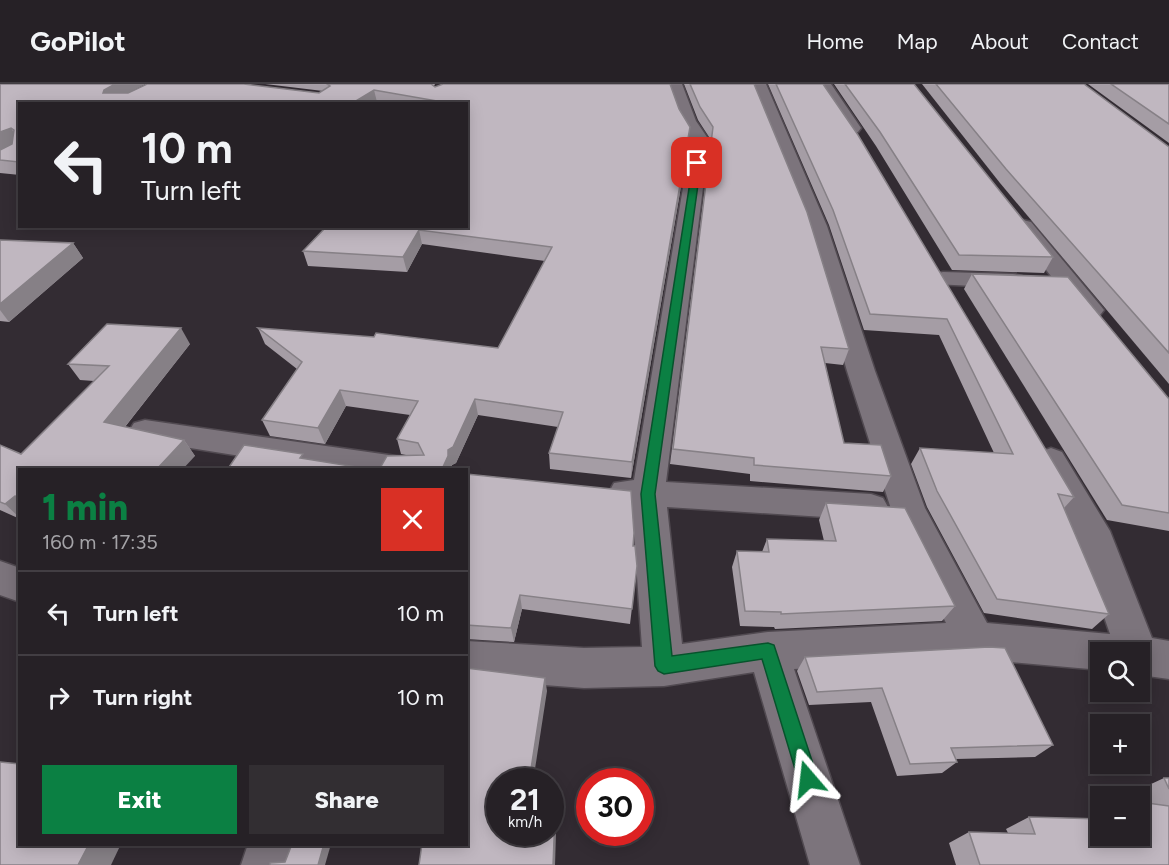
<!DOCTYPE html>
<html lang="en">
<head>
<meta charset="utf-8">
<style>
  :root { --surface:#262126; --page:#322e32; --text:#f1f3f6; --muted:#a4a3a7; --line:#423e43; --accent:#0b8043 }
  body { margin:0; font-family:Figtree,sans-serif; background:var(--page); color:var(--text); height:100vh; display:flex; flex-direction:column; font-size:22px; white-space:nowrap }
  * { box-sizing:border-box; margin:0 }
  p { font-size:20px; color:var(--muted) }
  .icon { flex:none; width:33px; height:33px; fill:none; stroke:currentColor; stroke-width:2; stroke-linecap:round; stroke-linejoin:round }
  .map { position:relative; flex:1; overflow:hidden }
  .panel { position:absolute; left:18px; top:384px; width:450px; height:378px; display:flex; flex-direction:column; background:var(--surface); border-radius:0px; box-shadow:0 3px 15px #0003,0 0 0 2px var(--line) }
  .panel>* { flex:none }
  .guide { position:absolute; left:18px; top:18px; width:450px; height:126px; border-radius:0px; box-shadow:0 3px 15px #0003,0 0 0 2px var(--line); background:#262126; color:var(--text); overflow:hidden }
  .fabs { position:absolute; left:1090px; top:558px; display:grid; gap:12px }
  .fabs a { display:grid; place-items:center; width:60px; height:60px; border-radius:0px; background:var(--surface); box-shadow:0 3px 15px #0003,0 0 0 2px var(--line); font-size:30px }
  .speed { position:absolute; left:486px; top:684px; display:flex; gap:12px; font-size:30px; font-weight:700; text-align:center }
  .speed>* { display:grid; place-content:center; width:78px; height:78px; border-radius:50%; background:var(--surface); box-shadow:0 3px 15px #0003,0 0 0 2px var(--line); line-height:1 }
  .speed small { font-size:15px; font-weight:400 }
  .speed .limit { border:9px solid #d22; background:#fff; color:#111 }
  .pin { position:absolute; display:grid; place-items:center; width:51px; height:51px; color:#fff; margin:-26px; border-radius:12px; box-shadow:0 3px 9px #0006 }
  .me { position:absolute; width:66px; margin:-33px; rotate:343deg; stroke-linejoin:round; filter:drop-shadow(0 0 4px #0008) }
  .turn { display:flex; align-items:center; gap:21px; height:126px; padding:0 24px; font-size:27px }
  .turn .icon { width:78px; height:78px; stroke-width:2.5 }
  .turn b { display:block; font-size:42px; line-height:51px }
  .round { display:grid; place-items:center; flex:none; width:63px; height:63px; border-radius:0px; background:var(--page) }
  .overview { display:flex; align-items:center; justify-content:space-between; height:102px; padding:0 24px }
  h1 { font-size:36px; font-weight:800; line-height:45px; color:var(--accent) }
  .action { display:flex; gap:12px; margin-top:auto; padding:12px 24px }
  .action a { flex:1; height:69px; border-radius:0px; background:var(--accent); color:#fff; font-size:24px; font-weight:800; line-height:69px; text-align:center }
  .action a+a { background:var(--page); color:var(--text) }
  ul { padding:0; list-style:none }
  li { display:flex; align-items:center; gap:18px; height:84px; padding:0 24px; border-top:2px solid var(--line) }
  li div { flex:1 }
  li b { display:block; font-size:22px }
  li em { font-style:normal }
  header { display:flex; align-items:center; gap:36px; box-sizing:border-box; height:84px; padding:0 30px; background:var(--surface); border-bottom:2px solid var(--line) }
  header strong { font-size:28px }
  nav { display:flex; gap:33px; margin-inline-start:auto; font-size:21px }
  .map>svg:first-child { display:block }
</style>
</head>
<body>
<header>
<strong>GoPilot</strong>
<nav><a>Home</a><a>Map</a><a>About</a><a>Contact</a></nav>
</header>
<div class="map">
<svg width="1169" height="781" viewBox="0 0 1169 781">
  <rect width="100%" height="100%" fill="#332c33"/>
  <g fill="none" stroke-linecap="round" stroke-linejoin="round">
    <defs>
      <g id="minor">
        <polygon points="666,0 682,0 696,37 709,56 666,398 871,410 883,414 888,423 883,432 871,436 667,423 682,560 768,548 946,539 891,425 847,287 805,142 750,0 766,0 827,142 875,287 925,424 987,539 1110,550 1075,449 1035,376 1040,368 1051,364 1062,368 1110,447 1152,554 1169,557 1169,595 1140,591 1140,568 1101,568 1101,586 975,575 794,585 860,781 810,781 754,588 664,602 584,604 466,595 466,557 584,564 642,563 632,421 614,417 609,408 614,399 634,396 691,56 680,37"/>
        <polygon points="815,0 831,0 861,44 858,48 846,48"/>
        <polygon points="1023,136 1031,138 1100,221 1104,226 1100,231 1091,234 1082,231 1012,143 1015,138"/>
        <polygon points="943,188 1013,190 1022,192 1025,197 1022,202 1013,204 934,200 931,195 934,190"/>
        <polygon points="145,336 410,374 422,377 426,386 327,386 134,355 129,347 134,339"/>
        <polygon points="0,477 20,484 20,518 0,511"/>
        <polygon points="248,760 298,760 291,781 241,781"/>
      </g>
    </defs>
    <use href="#minor" stroke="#514a51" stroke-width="3"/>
    <use href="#minor" fill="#7c747c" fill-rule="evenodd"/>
  </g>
  <g fill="#a59da5">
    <polygon points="0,0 145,0 127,9 319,9 323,7 265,0 435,0 434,2 435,3 689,56 631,394 550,385 549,369 558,343 478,331 456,379 452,381 379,386 406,371 401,370 397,355 410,331 346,322 325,360 270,352 262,336 297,285 265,260 258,244 498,264 545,177 422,160 407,188 308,182 303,167 327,142 466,142 466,20 385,20 377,18 374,20 20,20 20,91 0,89 0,66 13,60 0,66"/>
    <polygon points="684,0 754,0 849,265 843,281 825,279 844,359 891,392 883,408 750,397 750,390 670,380 711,56 698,36"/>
    <polygon points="768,0 823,0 1074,413 1064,424 1109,530 1092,545 984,529 927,423 911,380 920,364 994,369 939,251 864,246 829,141"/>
    <polygon points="834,0 914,0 1053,173 1044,189 952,186 876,62"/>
    <polygon points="922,0 1084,0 1169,63 1169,300 1000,99"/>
    <polygon points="1088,0 1169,0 1169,59"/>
    <polygon points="0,156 73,159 83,174 9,238 0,237"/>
    <polygon points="972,190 1169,315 1169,447 1107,436 964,205"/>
    <polygon points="190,260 125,343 184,356 195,372 20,386 20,435 0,426 0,361 21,370 94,297 80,296 68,280"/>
    <polygon points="466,390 633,462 637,482 630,540 522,525 514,558 466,555"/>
    <polygon points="826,419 955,522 942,537 775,545 774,543 740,542 732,483 737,467 762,468 767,455 824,457 819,436"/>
    <polygon points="805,573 1053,661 1035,673 956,675 957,678 942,689 897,692 871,618 809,621 797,587"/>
    <polygon points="1164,694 1169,694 1169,781 956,781 949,759 969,748 1008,749 1006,745 1029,733 1140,752 1140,712 1138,712 1136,707"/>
  </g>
  <g fill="#868086">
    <polygon points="115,0 145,0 110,18 103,9 104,6"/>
    <polygon points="374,6 377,18 374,20 351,20"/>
    <polygon points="690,43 689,56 631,394 632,378"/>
    <polygon points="11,44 19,57 0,66 0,48"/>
    <polygon points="419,146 422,160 407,188 403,173"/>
    <polygon points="73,159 83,174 9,238 0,226 0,220"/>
    <polygon points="181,244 190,260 116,354 104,338"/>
    <polygon points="340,306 346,322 325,360 318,344"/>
    <polygon points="475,315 478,331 456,379 452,381 452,386 443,383 448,366"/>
    <polygon points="184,356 195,372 182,386 156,386"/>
    <polygon points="15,412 20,417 20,434 5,420"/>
    <polygon points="520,511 522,525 514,558 511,544"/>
    <polygon points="545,594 547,607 533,698 529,698"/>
    <polygon points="556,707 557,717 555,781 553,781"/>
    <polygon points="89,760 121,760 111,781 78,781"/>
    <polygon points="324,760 331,760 325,781 318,781"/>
  </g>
  <g fill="#c0b7c0" stroke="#868086" stroke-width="1.5">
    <polygon points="0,0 115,0 104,6 103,9 128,9 147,0 244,0 319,9 330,2 327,0 431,0 435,3 443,0 670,0 679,25 690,43 632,378 549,369 563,328 475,315 453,363 448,366 448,372 443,383 461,386 379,386 387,372 424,371 418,359 397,355 418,317 340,306 318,344 262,336 302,278 258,244 374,253 376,249 498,264 552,163 419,146 403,173 303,167 327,142 466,142 466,20 454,20 374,6 351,20 20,20 19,78 0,76 0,66 12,60 14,46 11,44 0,48"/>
    <polygon points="690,0 754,0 807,128 849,265 821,263 844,359 881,361 891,392 754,381 754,374 673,365 713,43 700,23"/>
    <polygon points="776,0 823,0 858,51 1074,413 1058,410 1109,530 997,515 937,407 920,364 1013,370 947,235 870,230 833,126"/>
    <polygon points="845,0 914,0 1053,173 959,171 880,48"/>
    <polygon points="936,0 1084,0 1169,63 1169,269 1006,85"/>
    <polygon points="1111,0 1169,0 1169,40"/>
    <polygon points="0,156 73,159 0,220"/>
    <polygon points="972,190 1068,193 1169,315 1169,429 1122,421"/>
    <polygon points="107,240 181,244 104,338 184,356 156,386 20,386 20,413 15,412 5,420 0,418 0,361 21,370 109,282 68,280"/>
    <polygon points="244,361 303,370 300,374 375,386 227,386"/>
    <polygon points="466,390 631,407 634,449 633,462 635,462 637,482 632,525 520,511 511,544 466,541"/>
    <polygon points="826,419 905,424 955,522 781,530 781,528 745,527 737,467 769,468 767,455 836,457"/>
    <polygon points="989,563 1005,564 1053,661 951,664 957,678 910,680 882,604 817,608 805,573"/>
    <polygon points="466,584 545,594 529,698 500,698 500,748 550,748 550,707 556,707 553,781 419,781 422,760 466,760"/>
    <polygon points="0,678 20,680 20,760 89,760 78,781 0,781"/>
    <polygon points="1164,694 1169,694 1169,705"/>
    <polygon points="1140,718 1169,722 1169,781 980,781 969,748 1035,750 1029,733 1101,735 1101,752 1140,752"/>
    <polygon points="292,760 324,760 318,781 270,781 270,779 285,778"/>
  </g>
  <polygon fill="#0b8043" stroke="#07532c" stroke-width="1.5" points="697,77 701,79 655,410 672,572 768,559 774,561 818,695 815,702 808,705 801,702 798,695 762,575 664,590 658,587 655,582 641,410 693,79"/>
</svg>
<div class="fabs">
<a><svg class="icon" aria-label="search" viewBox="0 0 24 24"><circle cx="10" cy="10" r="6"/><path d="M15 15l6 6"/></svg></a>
<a>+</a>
<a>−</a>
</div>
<div class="speed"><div>21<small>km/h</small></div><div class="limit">30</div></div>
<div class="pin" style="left:697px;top:79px;background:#d93025"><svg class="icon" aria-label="arrive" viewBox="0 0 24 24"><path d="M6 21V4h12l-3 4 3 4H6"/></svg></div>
<svg class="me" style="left:808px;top:695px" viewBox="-20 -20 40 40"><path d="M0-17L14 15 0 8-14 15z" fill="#0b8043" stroke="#fff" stroke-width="4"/></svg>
<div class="guide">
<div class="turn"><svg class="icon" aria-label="left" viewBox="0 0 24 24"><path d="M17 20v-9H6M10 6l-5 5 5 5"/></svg><div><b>10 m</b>Turn left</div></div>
</div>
<section class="panel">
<div class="overview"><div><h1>1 min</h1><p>160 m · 17:35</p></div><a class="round" style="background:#d93025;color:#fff"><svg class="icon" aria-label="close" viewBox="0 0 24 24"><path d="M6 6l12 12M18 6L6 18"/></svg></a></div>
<ul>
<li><svg class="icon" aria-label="left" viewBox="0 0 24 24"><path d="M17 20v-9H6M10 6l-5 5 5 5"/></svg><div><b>Turn left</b></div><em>10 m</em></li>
<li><svg class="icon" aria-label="right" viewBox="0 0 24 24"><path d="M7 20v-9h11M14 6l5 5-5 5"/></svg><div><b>Turn right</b></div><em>10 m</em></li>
</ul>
<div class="action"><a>Exit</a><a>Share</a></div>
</section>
</div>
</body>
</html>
